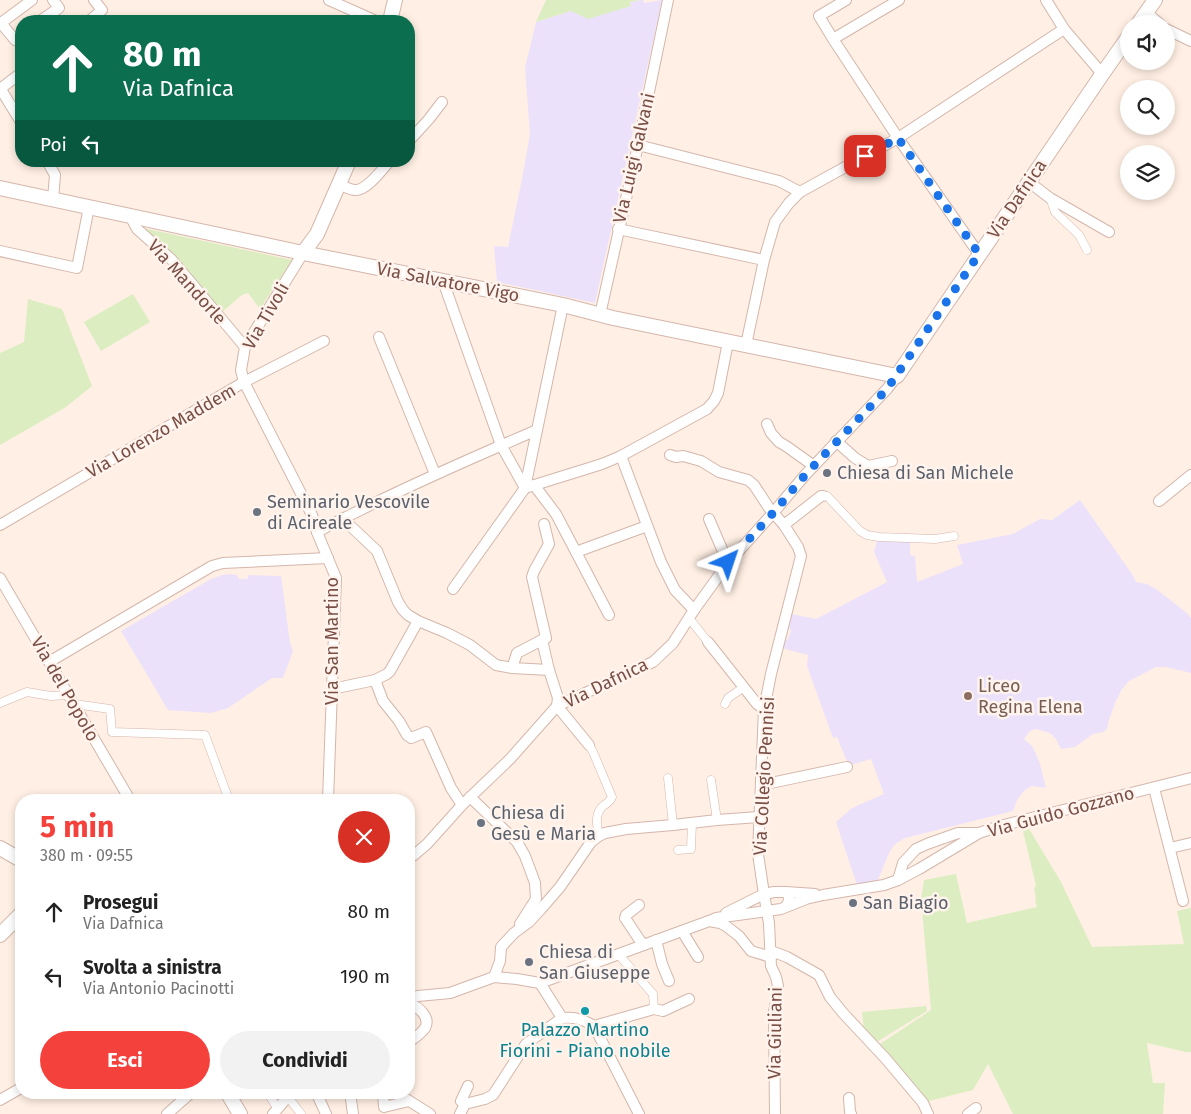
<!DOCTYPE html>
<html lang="it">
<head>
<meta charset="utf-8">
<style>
  :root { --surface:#fff; --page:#f2f2f2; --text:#222; --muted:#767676; --accent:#f5413c }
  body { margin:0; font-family:"Fira Sans",sans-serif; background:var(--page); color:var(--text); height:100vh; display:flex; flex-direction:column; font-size:19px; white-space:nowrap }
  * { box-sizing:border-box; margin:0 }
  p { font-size:16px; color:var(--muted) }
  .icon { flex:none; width:28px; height:28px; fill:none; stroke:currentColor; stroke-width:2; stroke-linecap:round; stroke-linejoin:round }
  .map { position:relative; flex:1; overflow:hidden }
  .drawer { position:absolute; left:15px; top:794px; width:400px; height:305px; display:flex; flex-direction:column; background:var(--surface); border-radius:20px; box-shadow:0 2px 8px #0003 }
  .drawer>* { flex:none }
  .banner { position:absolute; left:15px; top:15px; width:400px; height:152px; border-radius:20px; box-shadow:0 2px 8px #0003; background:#0b6e4f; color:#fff; overflow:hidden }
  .controls { position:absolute; left:1120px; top:15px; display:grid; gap:10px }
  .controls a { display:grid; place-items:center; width:55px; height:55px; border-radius:50%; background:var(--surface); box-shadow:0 2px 8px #0003; font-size:25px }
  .pin { position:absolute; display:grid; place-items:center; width:42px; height:42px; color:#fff; margin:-21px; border-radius:10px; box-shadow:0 2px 8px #0006 }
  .me { position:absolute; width:55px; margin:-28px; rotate:42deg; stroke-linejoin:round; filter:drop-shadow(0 0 4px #0008) }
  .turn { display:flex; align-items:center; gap:18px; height:105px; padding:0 25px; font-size:22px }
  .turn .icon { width:65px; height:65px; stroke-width:2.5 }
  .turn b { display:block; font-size:35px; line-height:42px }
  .then { display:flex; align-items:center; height:48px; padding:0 25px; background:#0003; gap:10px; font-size:19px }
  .round { display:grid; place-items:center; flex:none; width:52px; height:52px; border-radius:26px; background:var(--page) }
  .overview { display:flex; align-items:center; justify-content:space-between; height:85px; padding:0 25px }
  h1 { font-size:30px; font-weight:700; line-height:38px; color:var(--accent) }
  .action { display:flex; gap:10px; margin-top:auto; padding:10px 25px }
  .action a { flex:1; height:58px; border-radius:30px; background:var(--accent); color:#fff; font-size:20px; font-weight:700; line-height:58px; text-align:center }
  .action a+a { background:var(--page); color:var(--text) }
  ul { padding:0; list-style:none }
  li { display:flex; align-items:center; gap:15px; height:65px; padding:0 25px }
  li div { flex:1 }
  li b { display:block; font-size:19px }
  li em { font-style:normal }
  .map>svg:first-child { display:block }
</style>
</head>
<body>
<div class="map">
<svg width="1191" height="1114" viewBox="0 0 1191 1114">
  <rect width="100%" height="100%" fill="#ffefe4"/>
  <g fill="#ece1fb">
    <polygon points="640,0 643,0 644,3 662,0 595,303 497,282 494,246 508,247 522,179 530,134 525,68 536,22 571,11 631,5 630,2"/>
    <polygon points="1080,500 1132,574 1136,582 1147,584 1156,589 1187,613 1191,618 1191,673 1166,667 1156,667 1129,681 1122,689 1115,703 1109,720 1107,729 1103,732 1093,734 1075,747 1061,749 1056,739 1050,733 1036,729 1030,731 1024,739 1032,746 1036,754 1040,764 1046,788 1032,786 1026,789 1017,800 1013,811 905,838 895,844 890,851 877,882 857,885 836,822 852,808 884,794 871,759 851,765 846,759 837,737 833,738 807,666 808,655 782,648 783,642 788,639 791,631 788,625 791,614 816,619 887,582 874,552 877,541 910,541 910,555 915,556 917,582 963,564 957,545 1013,534 1040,519 1052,520"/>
    <polygon points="230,574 237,575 239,579 247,579 249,575 281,576 290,643 293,651 283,678 272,678 228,708 211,713 168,710 121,631 211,579 222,575"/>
  </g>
  <g fill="#dceec1">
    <polygon points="546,0 640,0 630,2 631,6 588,19 571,11 536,22"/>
    <polygon points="143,228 292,260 260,309 248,293 242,295 221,313 147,234"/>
    <polygon points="133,294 150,322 101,351 84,322"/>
    <polygon points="28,299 62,309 92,386 66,407 0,445 0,353 24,342"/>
    <polygon points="1022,827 1028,827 1061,882 1092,947 1184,944 1177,911 1191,908 1191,1052 1186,1052 1147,1043 1153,1083 1165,1083 1163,1114 1013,1114 988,1064 973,1090 925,1102 877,1046 931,1010 921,899 924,880 956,874 967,923 1037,907 1035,900 1036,899 1034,888 1036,886"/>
    <polygon points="926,1006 927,1011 875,1043 864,1030 862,1012"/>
  </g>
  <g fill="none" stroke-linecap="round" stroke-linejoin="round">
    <defs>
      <g id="pedestrian">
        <polyline points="1050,198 1055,212 1079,235 1087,250"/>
        <polyline points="823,496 827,496 860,531 867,535 879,537 935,539 954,536"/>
        <polyline points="689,618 708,642"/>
        <polyline points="0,703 27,692 51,696 69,695"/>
        <polyline points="74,704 110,709 112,732 205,735 229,800"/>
        <polyline points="725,704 728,698 744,687"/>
        <path d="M 589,745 L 593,752 L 612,797 C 610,802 607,803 603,806 C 594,814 597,826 599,836"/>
        <polyline points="668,778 673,825"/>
        <polyline points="711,780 717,820"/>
        <polyline points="678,850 691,849 692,822"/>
        <polyline points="619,955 653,994 654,1009"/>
        <polyline points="267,1092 278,1109"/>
        <polyline points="288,1097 301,1114"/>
      </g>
      <g id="minor">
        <polyline points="329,0 376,21"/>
        <polyline points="899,0 833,39 898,138 979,254"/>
        <polyline points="1046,0 1064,29 1098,69 1103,73"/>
        <polyline points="1146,12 1160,24"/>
        <polyline points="40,21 59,8 53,0"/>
        <polyline points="89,21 102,10 94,0"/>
        <polyline points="1166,29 1191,41"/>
        <polyline points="21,35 15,40 1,23 32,0"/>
        <polyline points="833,39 819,16 846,0"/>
        <polyline points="0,88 21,122"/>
        <polyline points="0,89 21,73"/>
        <polyline points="409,141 429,119 442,102"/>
        <polyline points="638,145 779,181 800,192"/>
        <polyline points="47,161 55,175 53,199"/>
        <polyline points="1029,182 1050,198 1109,232"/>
        <path d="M 339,184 C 344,186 350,190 355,190 C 367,191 382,169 390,161"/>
        <polyline points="130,216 137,229 172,260 245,347"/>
        <polyline points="618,229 764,260"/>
        <polyline points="0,251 77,268 89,207"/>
        <polyline points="303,253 245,347 241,370 244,382 312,515 317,532 336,578 328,800"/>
        <polyline points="443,281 501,445 525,488"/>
        <polyline points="600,315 638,145 668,0"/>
        <polyline points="379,337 435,474"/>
        <polyline points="746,345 764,260 775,222 789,203 800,192 898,138 1064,29"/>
        <polyline points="767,424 771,433 779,442 786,446 814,466"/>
        <polyline points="836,441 855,458 868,466 892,461"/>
        <path d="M 670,455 L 676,457 L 683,456 L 701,461 L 719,472 L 748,480 L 754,485 L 769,508 L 784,525 L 798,547 L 801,556 L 771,674 L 764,709 L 758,854 L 764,894 L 774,892 L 786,892 C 790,897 790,901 786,906"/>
        <polyline points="621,456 661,562 675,590 694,610"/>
        <polyline points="534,485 556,514 609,615"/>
        <polyline points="525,488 602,464 621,456 707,409 714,401 718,393 728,342"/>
        <polyline points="1159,501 1191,475"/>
        <polyline points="342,518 377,551 398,602 403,610 408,615 418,621 447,633 470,645 496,665 512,668 549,670 542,640 517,653 512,668"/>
        <polyline points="709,519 728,563"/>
        <polyline points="0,525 244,382 324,341"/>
        <polyline points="784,525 821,496 823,496"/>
        <path d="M 317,532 C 389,494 462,462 537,430"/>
        <polyline points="576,552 647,526"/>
        <polyline points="0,578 130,800"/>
        <polyline points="453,589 525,488 563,305"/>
        <polyline points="542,640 546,638 532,577 534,571 549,544 544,524"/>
        <polyline points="708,642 757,704 764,709"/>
        <polyline points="49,662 212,566 223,563 328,558"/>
        <polyline points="549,670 558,698 557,706 589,745"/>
        <polyline points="375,680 383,701 399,721 407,735 411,738 426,732 451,788 462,805"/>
        <polyline points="332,689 375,680 387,674 390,671 418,621"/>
        <polyline points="761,785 847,767"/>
        <polyline points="1154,788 1183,901"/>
        <polyline points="470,797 517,842 525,856 531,872 535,883 536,899 520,924"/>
        <polyline points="1170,848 1191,843"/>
        <polyline points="409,858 414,855 427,844 462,805 510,759 557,706 653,662 673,643 694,610 728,563 773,513 806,474 887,389 897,376"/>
        <polyline points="898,880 903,863 916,849 927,844 958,833 978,833"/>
        <polyline points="786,892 815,894"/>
        <polyline points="639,905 626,915 625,918 643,945"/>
        <polyline points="726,913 764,894 769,923 771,966 776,977 778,986 777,998 774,1011 775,1114"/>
        <polyline points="709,921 716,918 781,909 806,899 823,895 884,885 898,880 919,869 979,833 1000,826 1191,778"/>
        <polyline points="682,931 698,957"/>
        <polyline points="656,940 662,964 669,981"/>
        <polyline points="771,951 787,957 819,975 830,997 843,1013 886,1059 923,1103 928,1114"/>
        <polyline points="494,977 500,961 501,947 514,933 529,922 541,909 560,887 591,842 599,836 605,833 626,829 673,825 717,820 759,817"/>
        <polyline points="540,983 709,921 720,923 726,926 739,936 751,951 771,957"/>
        <path d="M 540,983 L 562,1018 C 576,1017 582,1019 594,1026 L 639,1114"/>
        <polyline points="409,998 418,996 450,993 494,977 517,979 540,983"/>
        <path d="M 409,1004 C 418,1006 431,1017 425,1028 C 421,1034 414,1038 409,1042"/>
        <polyline points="594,1026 654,1009 663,1011 689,999"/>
        <polyline points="316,1092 326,1114"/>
        <polyline points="350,1092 353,1114"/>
        <polyline points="383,1092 384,1107 409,1101"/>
        <polyline points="395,1092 430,1114"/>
        <polyline points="849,1098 850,1112 851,1114"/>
        <polyline points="0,1100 21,1088"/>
        <polyline points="465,1104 461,1101 468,1086"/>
        <polyline points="167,1114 192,1092"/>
        <polyline points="273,1114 292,1092"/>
        <polyline points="460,1114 465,1104 485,1099 493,1095 526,1044 562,1018"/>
        <polyline points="968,1114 976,1108"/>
      </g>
      <g id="tertiary">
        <polyline points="390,21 395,0"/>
        <polyline points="1138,24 1155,0"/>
        <polyline points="0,188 303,253 563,305 613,318 897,376 1103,73 1129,36"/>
        <polyline points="303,253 317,234 349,161"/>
        <polyline points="0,848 21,860"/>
        <polyline points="0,935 21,914"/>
        <polyline points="227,1092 240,1114"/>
      </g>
    </defs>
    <use href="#pedestrian" stroke="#d4b6ab" stroke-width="9"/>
    <use href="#minor" stroke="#d4b6ab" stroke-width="12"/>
    <use href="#tertiary" stroke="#d4b6ab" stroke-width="16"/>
    <use href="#pedestrian" stroke="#fff" stroke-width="8"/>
    <use href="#minor" stroke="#fff" stroke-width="10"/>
    <use href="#tertiary" stroke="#fff" stroke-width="14"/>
  </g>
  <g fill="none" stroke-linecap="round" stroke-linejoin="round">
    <polyline stroke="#1a73e8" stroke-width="9" stroke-dasharray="0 16.2" points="728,562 773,513 806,474 887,389 979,254 898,138 865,156"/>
  </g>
  <g fill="#6b7280" stroke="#fff4ed" stroke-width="2">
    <circle cx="827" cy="473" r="5"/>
    <circle cx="257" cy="512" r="5"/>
    <circle cx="481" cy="823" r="5"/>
    <circle cx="853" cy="903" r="5"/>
    <circle cx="529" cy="962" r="5"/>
  </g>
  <circle fill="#8d6e63" stroke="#fff4ed" stroke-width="2" cx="968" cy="696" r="5"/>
  <circle fill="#0f9aa8" stroke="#fff4ed" stroke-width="2" cx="585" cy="1011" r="5"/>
  <g text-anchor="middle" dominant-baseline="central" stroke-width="5" stroke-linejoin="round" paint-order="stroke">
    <g font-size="18" fill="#7a4f46" stroke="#fff4ed">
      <text transform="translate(634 158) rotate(-77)">Via Luigi Galvani</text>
      <text transform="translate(1017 199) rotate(-56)">Via Dafnica</text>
      <text transform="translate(187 282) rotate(48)">Via Mandorle</text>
      <text transform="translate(448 282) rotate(11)">Via Salvatore Vigo</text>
      <text transform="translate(266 316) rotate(-60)">Via Tivoli</text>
      <text transform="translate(161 431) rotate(-30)">Via Lorenzo Maddem</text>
      <text transform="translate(332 641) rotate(-90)">Via San Martino</text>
      <text transform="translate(606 683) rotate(-26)">Via Dafnica</text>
      <text transform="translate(65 689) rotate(60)">Via del Popolo</text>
      <text transform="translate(764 776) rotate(-87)">Via Collegio Pennisi</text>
      <text transform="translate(1061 812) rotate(-15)">Via Guido Gozzano</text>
      <text transform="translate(775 1033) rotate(-89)">Via Giuliani</text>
    </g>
    <g font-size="18" fill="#5b616d" stroke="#fff4ed" text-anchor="start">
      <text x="837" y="473">Chiesa di San Michele</text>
      <text x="267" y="502">Seminario Vescovile<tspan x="267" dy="21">di Acireale</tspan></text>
      <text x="491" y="813">Chiesa di<tspan x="491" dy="21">Gesù e Maria</tspan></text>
      <text x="863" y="903">San Biagio</text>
      <text x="539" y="952">Chiesa di<tspan x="539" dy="21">San Giuseppe</tspan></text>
    </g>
    <g font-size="18" fill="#785e54" stroke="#fff4ed" text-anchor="start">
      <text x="978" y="686">Liceo<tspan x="978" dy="21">Regina Elena</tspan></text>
    </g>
    <g font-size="18" fill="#0d838f" stroke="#fff4ed">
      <text x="585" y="1030">Palazzo Martino<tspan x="585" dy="21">Fiorini - Piano nobile</tspan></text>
    </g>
  </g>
</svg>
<div class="controls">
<a><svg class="icon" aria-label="sound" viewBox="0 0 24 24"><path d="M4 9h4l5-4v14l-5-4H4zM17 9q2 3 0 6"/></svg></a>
<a><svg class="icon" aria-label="search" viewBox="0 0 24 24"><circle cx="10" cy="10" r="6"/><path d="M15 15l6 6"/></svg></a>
<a><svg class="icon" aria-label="layers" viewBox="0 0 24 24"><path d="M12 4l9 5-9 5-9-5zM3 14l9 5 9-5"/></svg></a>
</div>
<div class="pin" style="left:865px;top:156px;background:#d93025"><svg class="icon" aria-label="arrive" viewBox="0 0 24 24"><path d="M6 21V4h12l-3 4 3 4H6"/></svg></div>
<svg class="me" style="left:728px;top:562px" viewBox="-20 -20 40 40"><path d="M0-17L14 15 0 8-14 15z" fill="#1a73e8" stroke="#fff" stroke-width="4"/></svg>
<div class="banner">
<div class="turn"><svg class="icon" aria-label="ahead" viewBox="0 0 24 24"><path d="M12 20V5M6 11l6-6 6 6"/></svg><div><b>80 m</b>Via Dafnica</div></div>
<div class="then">Poi<svg class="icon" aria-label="left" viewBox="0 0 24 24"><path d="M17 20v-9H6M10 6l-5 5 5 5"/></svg></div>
</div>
<section class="drawer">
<div class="overview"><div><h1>5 min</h1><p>380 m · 09:55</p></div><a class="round" style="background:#d93025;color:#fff"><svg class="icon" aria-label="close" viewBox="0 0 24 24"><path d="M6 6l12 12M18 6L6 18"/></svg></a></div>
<ul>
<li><svg class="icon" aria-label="ahead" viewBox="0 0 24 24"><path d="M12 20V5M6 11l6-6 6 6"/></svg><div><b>Prosegui</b><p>Via Dafnica</p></div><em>80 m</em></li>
<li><svg class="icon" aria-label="left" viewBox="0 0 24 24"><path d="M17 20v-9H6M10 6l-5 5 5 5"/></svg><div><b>Svolta a sinistra</b><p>Via Antonio Pacinotti</p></div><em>190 m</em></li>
</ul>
<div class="action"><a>Esci</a><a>Condividi</a></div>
</section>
</div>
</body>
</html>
